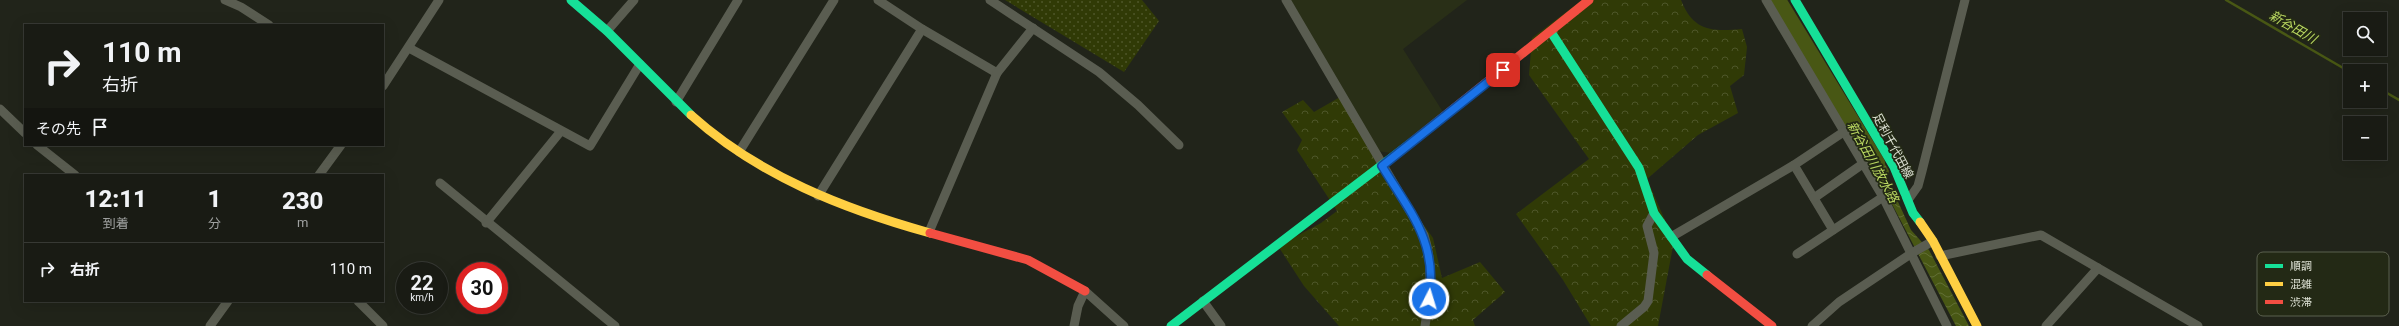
<!DOCTYPE html>
<html lang="ja">
<head>
<meta charset="utf-8">
<style>
  :root { --surface:#191b14; --page:#22241d; --text:#f1f3f6; --muted:#9fa1a0; --line:#373934 }
  body { margin:0; font-family:Roboto,"Noto Sans JP",sans-serif; background:var(--page); color:var(--text); height:100vh; display:flex; flex-direction:column; font-size:15px; white-space:nowrap }
  * { box-sizing:border-box; margin:0 }
  p { font-size:13px; color:var(--muted) }
  .icon { flex:none; width:22px; height:22px; fill:none; stroke:currentColor; stroke-width:2; stroke-linecap:round; stroke-linejoin:round }
  .map { position:relative; flex:1; overflow:hidden }
  .drawer { position:absolute; left:24px; top:174px; width:360px; height:128px; display:flex; flex-direction:column; background:var(--surface); border-radius:0px; box-shadow:0 4px 16px #0002,0 0 0 1px var(--line) }
  .drawer>* { flex:none }
  .banner { position:absolute; left:24px; top:24px; width:360px; height:122px; border-radius:0px; box-shadow:0 4px 16px #0002,0 0 0 1px var(--line); background:#191b14; color:var(--text); overflow:hidden }
  .controls { position:absolute; left:2343px; top:12px; display:grid; gap:8px }
  .controls a { display:grid; place-items:center; width:44px; height:44px; border-radius:0px; background:var(--surface); box-shadow:0 4px 16px #0002,0 0 0 1px var(--line); font-size:20px }
  .speed { position:absolute; left:396px; top:262px; display:flex; gap:8px; font-size:20px; font-weight:700; text-align:center }
  .speed>* { display:grid; place-content:center; width:52px; height:52px; border-radius:50%; background:var(--surface); box-shadow:0 4px 16px #0002,0 0 0 1px var(--line); line-height:1 }
  .speed small { font-size:10px; font-weight:400 }
  .speed .limit { border:6px solid #d22; background:#fff; color:#111 }
  .pin { position:absolute; display:grid; place-items:center; width:34px; height:34px; color:#fff; margin:-17px; border-radius:8px; box-shadow:0 2px 6px #0006 }
  .me { position:absolute; width:44px; margin:-22px; rotate:5deg; stroke-linejoin:round; filter:drop-shadow(0 0 3px #0008) }
  .turn { display:flex; align-items:center; gap:14px; height:84px; padding:0 12px; font-size:18px }
  .turn .icon { width:52px; height:52px; stroke-width:2.5 }
  .turn b { display:block; font-size:28px; line-height:34px }
  .then { display:flex; align-items:center; height:38px; padding:0 12px; background:#0003; gap:8px; font-size:15px }
  .eta { display:flex; justify-content:space-evenly; align-items:center; height:68px; text-align:center }
  .eta b { font-size:24px; font-weight:800; line-height:28px }
  ul { padding:0; list-style:none }
  li { display:flex; align-items:center; gap:12px; height:52px; padding:0 12px; border-top:1px solid var(--line) }
  li div { flex:1 }
  li b { display:block; font-size:15px }
  li em { font-style:normal }
  .map>svg:first-child { display:block }
</style>
</head>
<body>
<div class="map">
<svg width="2399" height="326" viewBox="0 0 2399 326">
  <defs>
    <pattern id="grass-dots" width="8" height="8" patternUnits="userSpaceOnUse"><rect width="8" height="8" fill="#303a06"/><path d="M2 2h.1M6 6h.1" fill="none" stroke="#4e5629" stroke-width="1.8" stroke-linecap="round"/></pattern>
    <pattern id="forest-crowns" width="20" height="18" patternUnits="userSpaceOnUse"><rect width="20" height="18" fill="#303a06"/><path d="M2 6a3 3 0 1 1 6 0M12 15a3 3 0 1 1 6 0" fill="none" stroke="#4e5629"/></pattern>
    <pattern id="water-waves" width="16" height="10" patternUnits="userSpaceOnUse"><rect width="16" height="10" fill="#485714"/><path d="M0 5q4-4 8 0t8 0" fill="none" stroke="#626f35"/></pattern>
  </defs>
  <rect width="100%" height="100%" fill="#21241a"/>
  <polygon fill="#292f17" points="1288,0 1467,0 1403,49 1443,112 1391,153 1377,151"/>
  <polygon fill="url(#grass-dots)" points="1005,0 1142,0 1159,21 1124,72"/>
  <g fill="url(#forest-crowns)">
    <path d="M 1582,0 L 1681,0 C 1693,31 1712,32 1742,29 L 1747,47 L 1744,75 L 1730,86 L 1738,113 L 1698,135 L 1647,179 L 1674,241 L 1658,326 L 1591,326 L 1563,280 L 1516,214 L 1589,159 L 1529,75 L 1532,38 Z"/>
    <polygon points="1340,97 1374,155 1433,238 1442,278 1480,262 1505,292 1473,320 1475,326 1339,326 1304,286 1278,246 1321,223 1337,211 1297,150 1302,140 1282,112 1303,100 1314,112"/>
  </g>
  <polygon fill="url(#water-waves)" points="1872,142 1889,171 1887,178 1911,230 1929,250 1969,326 1956,326 1882,185 1859,148"/>
  <g fill="none" stroke-linecap="round" stroke-linejoin="round">
    <g stroke="#485714" stroke-width="2.5">
      <polyline points="2226,0 2350,72"/>
      <polyline points="2380,89 2399,100"/>
    </g>
    <polyline stroke="#485714" stroke-width="16" points="1778,0 1877,163"/>
    <g stroke="#5a5d51" stroke-width="9">
      <polyline points="225,0 241,7 269,25"/>
      <polyline points="878,0 922,29 997,73"/>
      <polyline points="990,0 1099,72 1138,105 1179,145"/>
      <path d="M 1286,0 L 1424,235 C 1434,266 1430,294 1425,326"/>
      <polyline points="1766,0 1883,197 1947,326"/>
      <polyline points="607,31 634,0"/>
      <polyline points="409,48 590,146 640,64"/>
      <polyline points="383,86 439,0"/>
      <polyline points="676,102 738,0"/>
      <polyline points="0,109 25,133"/>
      <polyline points="37,145 75,175"/>
      <polyline points="739,152 834,0"/>
      <polyline points="1794,165 1833,230"/>
      <polyline points="319,175 341,145"/>
      <polyline points="440,183 615,326"/>
      <polyline points="818,196 922,29"/>
      <polyline points="1814,198 1864,163"/>
      <polyline points="1908,200 1918,186 1922,171 1965,0"/>
      <polyline points="486,223 561,131"/>
      <polyline points="929,232 997,73 1033,28"/>
      <polyline points="1671,237 1794,165 1845,131"/>
      <polyline points="1797,254 1883,197"/>
      <polyline points="1940,256 2041,235 2198,326"/>
      <polyline points="358,301 383,326"/>
      <polyline points="1203,301 1221,326"/>
      <polyline points="210,326 228,301"/>
      <polyline points="1074,326 1078,306 1085,291 1124,326"/>
      <polyline points="1621,326 1644,307 1648,301 1654,253 1647,226 1654,213"/>
      <polyline points="1812,326 1839,302 1912,253 1933,241"/>
      <polyline points="2046,326 2098,268"/>
    </g>
    <g stroke="#16e098" stroke-width="9">
      <polyline points="571,0 607,31 691,115"/>
      <polyline points="1795,0 1894,167 1913,213 1920,222"/>
      <polyline points="1551,32 1639,168 1654,213 1687,259 1707,275"/>
      <polyline points="1171,326 1412,142"/>
    </g>
    <g stroke="#ffcf43" stroke-width="9">
      <path d="M 691,115 C 759,176 844,209 930,233"/>
      <polyline points="1920,222 1933,241 1977,326"/>
    </g>
    <g stroke="#f24e42" stroke-width="9">
      <polyline points="1412,142 1589,0"/>
      <polyline points="930,233 1028,260 1085,291"/>
      <polyline points="1707,275 1772,326"/>
    </g>
  </g>
  <g fill="none" stroke-linecap="round" stroke-linejoin="round">
    <defs>
      <path id="route" d="M 1429,299 C 1438,242 1410,212 1382,166 L 1503,70"/>
    </defs>
    <use href="#route" stroke="#114b97" stroke-width="10"/>
    <use href="#route" stroke="#1a73e8" stroke-width="7"/>
  </g>
  <g text-anchor="middle" dominant-baseline="central" stroke-width="3.5" stroke-linejoin="round" paint-order="stroke">
    <g font-size="12" fill="#dde1d4" stroke="#232915">
      <text transform="translate(1893 146) rotate(62)">足利千代田線</text>
    </g>
    <g font-size="13" font-style="italic" fill="#bbd961" stroke="#232915">
      <text transform="translate(2293 27) rotate(30)">新谷田川</text>
      <text transform="translate(1873 162) rotate(61)">新谷田川放水路</text>
    </g>
  </g>
  <rect x="2257" y="252" width="132" height="64" rx="6" fill="#232915" stroke="#5b604e" stroke-width="1"/>
  <rect x="2265" y="264" width="18" height="4" fill="#16e098"/>
  <rect x="2265" y="282" width="18" height="4" fill="#ffcf43"/>
  <rect x="2265" y="300" width="18" height="4" fill="#f24e42"/>
  <g font-size="11" fill="#dde1d4">
    <text x="2290" y="270">順調</text>
    <text x="2290" y="288">混雑</text>
    <text x="2290" y="306">渋滞</text>
  </g>
</svg>
<div class="controls">
<a><svg class="icon" aria-label="search" viewBox="0 0 24 24"><circle cx="10" cy="10" r="6"/><path d="M15 15l6 6"/></svg></a>
<a>+</a>
<a>−</a>
</div>
<div class="speed"><div>22<small>km/h</small></div><div class="limit">30</div></div>
<div class="pin" style="left:1503px;top:70px;background:#d93025"><svg class="icon" aria-label="arrive" viewBox="0 0 24 24"><path d="M6 21V4h12l-3 4 3 4H6"/></svg></div>
<svg class="me" style="left:1429px;top:299px" viewBox="-20 -20 40 40"><circle r="17" fill="#1a73e8" stroke="#fff" stroke-width="3"/><path d="M0-11L8 9 0 5-8 9z" fill="#fff"/></svg>
<div class="banner">
<div class="turn"><svg class="icon" aria-label="right" viewBox="0 0 24 24"><path d="M7 20v-9h11M14 6l5 5-5 5"/></svg><div><b>110 m</b>右折</div></div>
<div class="then">その先<svg class="icon" aria-label="arrive" viewBox="0 0 24 24"><path d="M6 21V4h12l-3 4 3 4H6"/></svg></div>
</div>
<section class="drawer">
<div class="eta">
<div><b>12:11</b><p>到着</p></div>
<div><b>1</b><p>分</p></div>
<div><b>230</b><p>m</p></div>
</div>
<ul>
<li><svg class="icon" aria-label="right" viewBox="0 0 24 24"><path d="M7 20v-9h11M14 6l5 5-5 5"/></svg><div><b>右折</b></div><em>110 m</em></li>
</ul>
</section>
</div>
</body>
</html>
